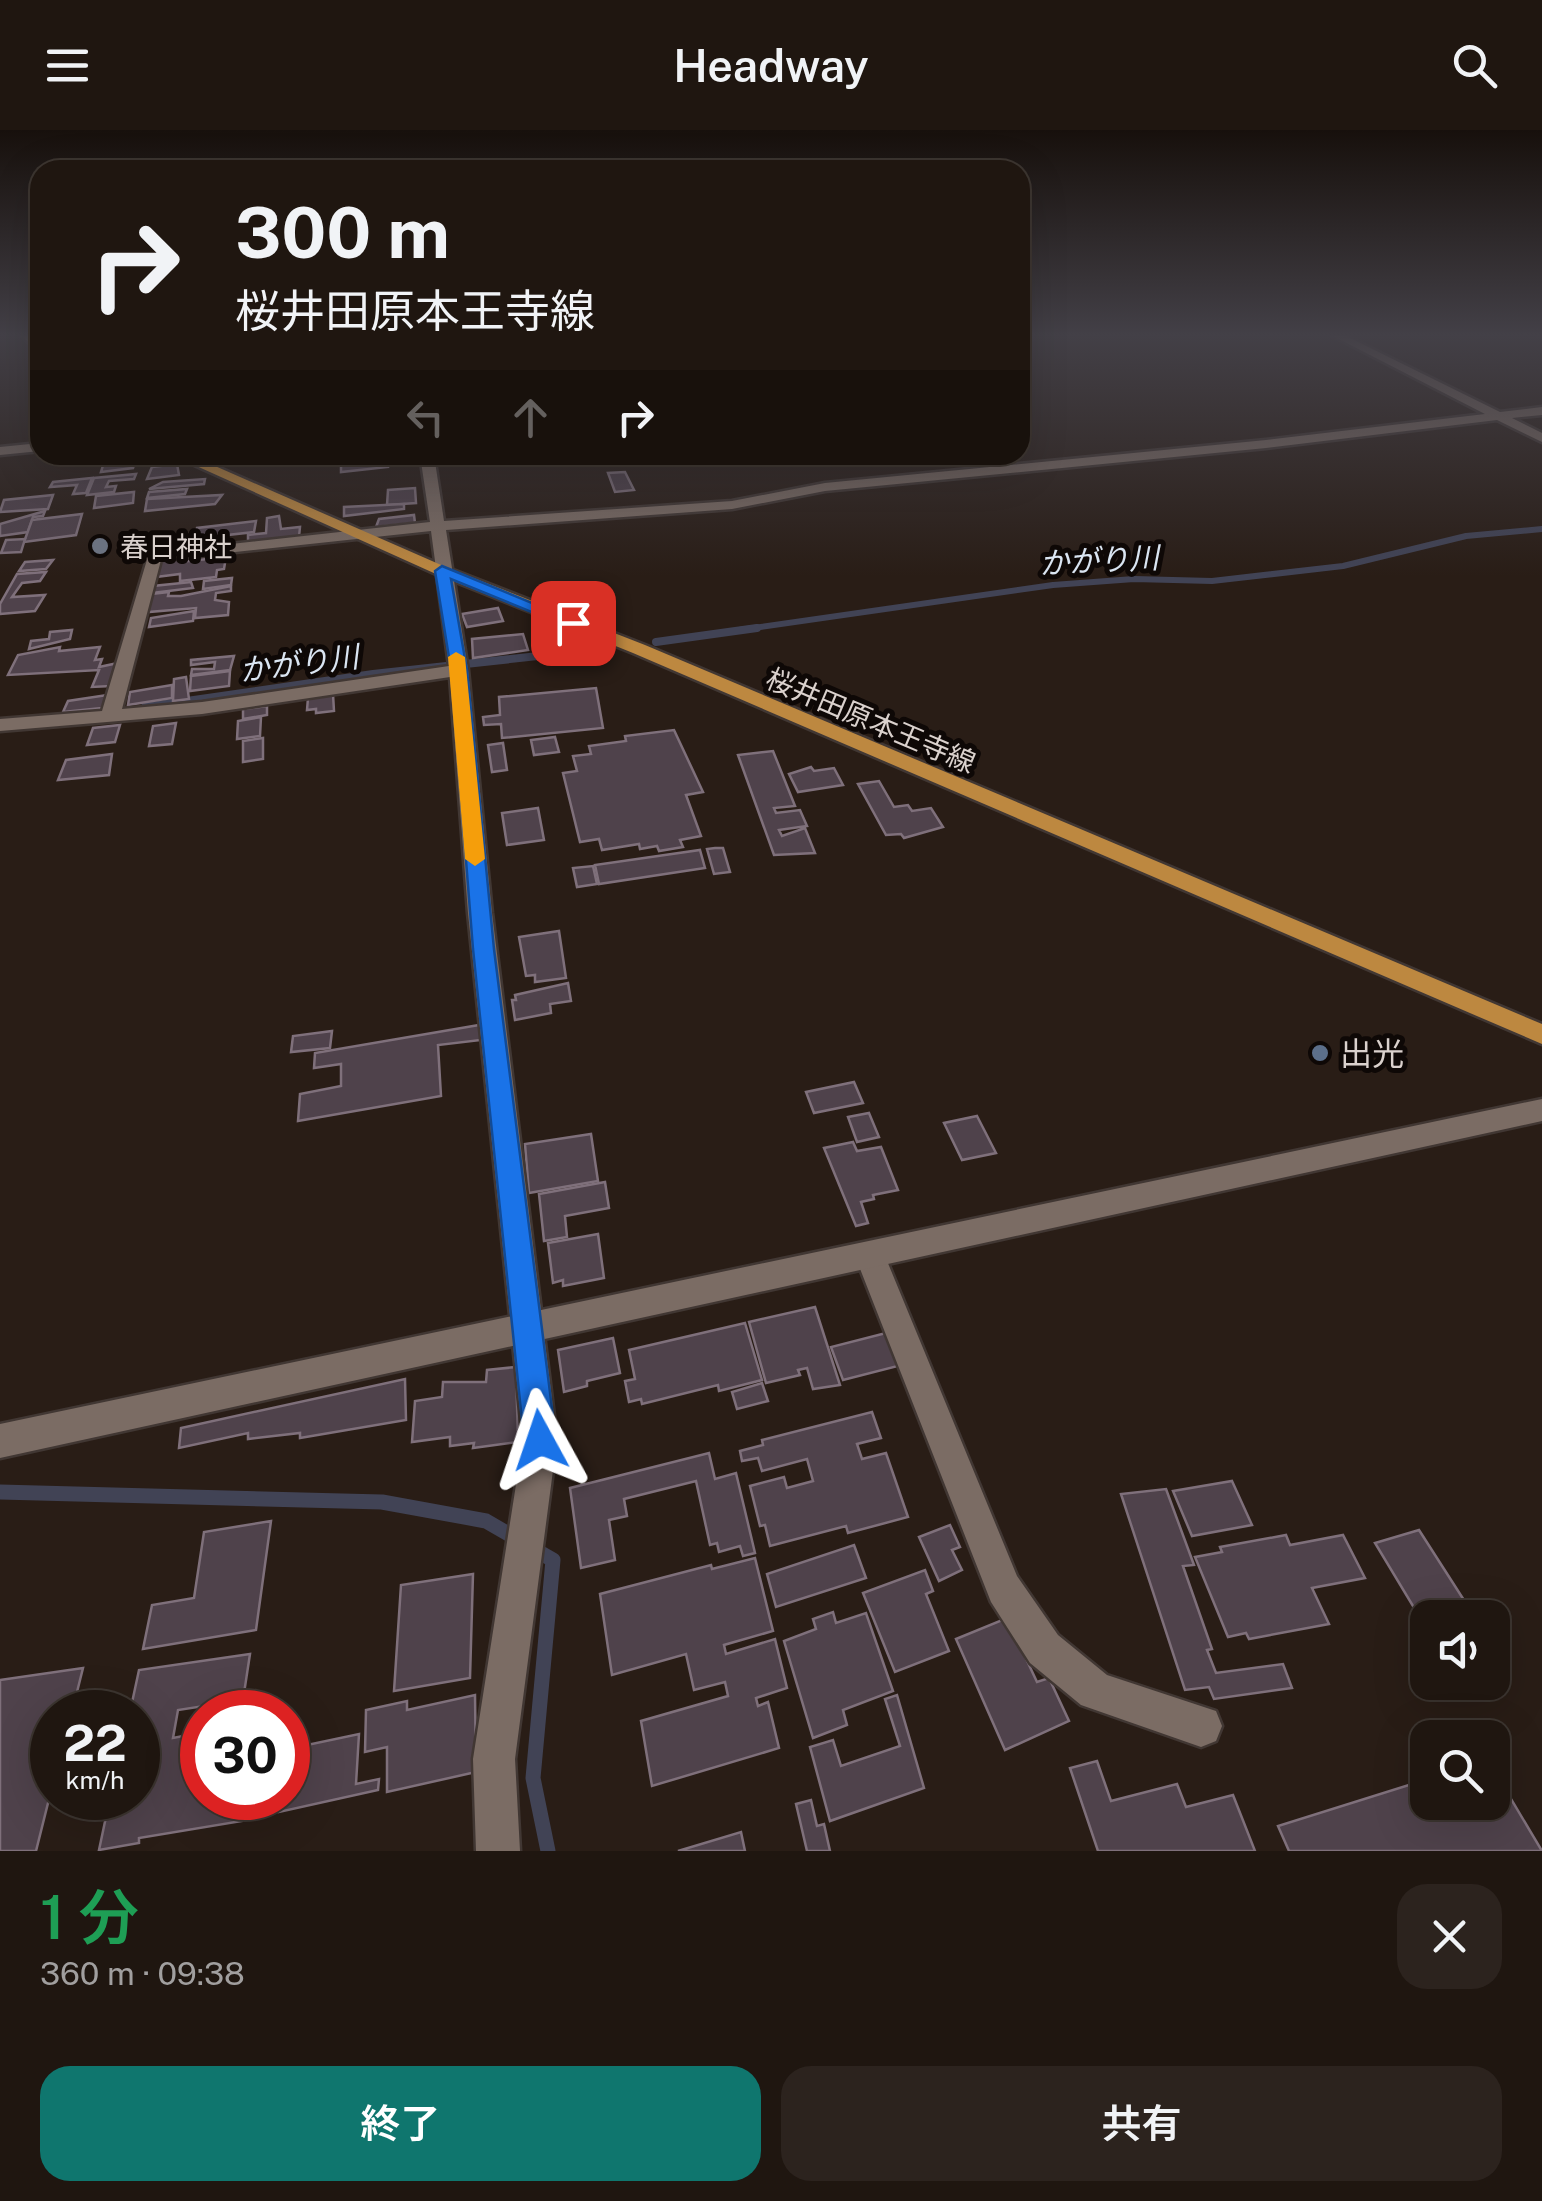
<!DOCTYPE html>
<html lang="ja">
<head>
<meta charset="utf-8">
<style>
  :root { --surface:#1f1610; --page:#2c231e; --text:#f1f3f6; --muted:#a19f9f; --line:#3c3530; --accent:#0f766e }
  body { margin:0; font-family:"Public Sans","Noto Sans JP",sans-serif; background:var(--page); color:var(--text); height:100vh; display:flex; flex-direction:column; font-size:38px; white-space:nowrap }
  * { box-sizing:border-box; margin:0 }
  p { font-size:32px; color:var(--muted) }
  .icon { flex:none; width:55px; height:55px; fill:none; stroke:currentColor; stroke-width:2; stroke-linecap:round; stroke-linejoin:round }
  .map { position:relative; height:1721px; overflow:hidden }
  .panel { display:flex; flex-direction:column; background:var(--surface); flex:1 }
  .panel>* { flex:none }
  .banner { position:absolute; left:30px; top:30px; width:1000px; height:305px; border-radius:30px; box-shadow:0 10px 40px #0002,0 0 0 2px var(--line); background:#1f1610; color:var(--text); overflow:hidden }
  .buttons { position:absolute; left:1410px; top:1470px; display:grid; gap:20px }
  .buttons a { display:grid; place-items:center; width:100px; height:100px; border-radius:20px; background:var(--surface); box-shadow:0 10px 40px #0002,0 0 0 2px var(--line); font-size:50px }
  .speed { position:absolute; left:30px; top:1560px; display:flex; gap:20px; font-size:50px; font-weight:700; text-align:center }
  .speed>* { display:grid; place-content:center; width:130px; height:130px; border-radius:50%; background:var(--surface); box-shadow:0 10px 40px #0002,0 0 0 2px var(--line); line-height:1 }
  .speed small { font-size:25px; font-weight:400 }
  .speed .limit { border:15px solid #d22; background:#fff; color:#111 }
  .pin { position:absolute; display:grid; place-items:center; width:85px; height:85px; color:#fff; margin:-42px; border-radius:20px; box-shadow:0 5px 15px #0006 }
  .me { position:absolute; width:110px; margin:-55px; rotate:355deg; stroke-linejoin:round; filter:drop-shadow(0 0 8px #0008) }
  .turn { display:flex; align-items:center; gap:35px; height:210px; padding:0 40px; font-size:45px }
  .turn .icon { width:130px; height:130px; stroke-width:2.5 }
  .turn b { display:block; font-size:70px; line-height:85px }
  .lanes { display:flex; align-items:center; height:95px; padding:0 40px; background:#0003; justify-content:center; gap:50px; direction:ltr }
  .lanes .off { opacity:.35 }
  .round { display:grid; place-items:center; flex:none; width:105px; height:105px; border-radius:30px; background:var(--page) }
  .head { display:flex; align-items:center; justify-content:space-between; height:170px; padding:0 40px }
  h1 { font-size:60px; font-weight:600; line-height:75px; color:#1e9e55 }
  .button { display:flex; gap:20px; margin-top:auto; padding:20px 40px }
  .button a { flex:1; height:115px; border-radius:30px; background:var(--accent); color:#fff; font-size:40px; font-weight:600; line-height:115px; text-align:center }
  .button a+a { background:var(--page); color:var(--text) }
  header { display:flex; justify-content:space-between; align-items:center; height:130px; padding:0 40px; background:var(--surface); font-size:45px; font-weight:600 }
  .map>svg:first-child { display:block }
</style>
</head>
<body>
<header><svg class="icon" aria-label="menu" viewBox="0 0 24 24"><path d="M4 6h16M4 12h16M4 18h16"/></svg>Headway<svg class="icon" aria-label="search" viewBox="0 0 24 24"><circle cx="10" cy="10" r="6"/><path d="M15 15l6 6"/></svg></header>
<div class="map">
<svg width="1542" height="1721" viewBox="0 0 1542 1721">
  <rect width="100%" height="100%" fill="#291d16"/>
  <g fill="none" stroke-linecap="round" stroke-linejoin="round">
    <polyline stroke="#414355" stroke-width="6" points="739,500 1053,455 1134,449 1212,451 1343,436 1466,406 1542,399"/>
    <g stroke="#414355" stroke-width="8">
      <polyline points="656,512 757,498"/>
      <polyline points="145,577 373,544 603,519"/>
    </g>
    <g stroke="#414355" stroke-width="15">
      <polyline points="0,1362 382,1372 486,1391 517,1409"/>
      <polyline points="532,1418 553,1430 533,1648 548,1721"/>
    </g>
  </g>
  <g fill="#4f424b" stroke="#7f707b" stroke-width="2.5">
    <polygon points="267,325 266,330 224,331 225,326"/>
    <polygon points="122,327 121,330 136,329 133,338 101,342 105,329"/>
    <polygon points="388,330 388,337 341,342 341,334"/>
    <polygon points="177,334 179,345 147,349 152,337"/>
    <polygon points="625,342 634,360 615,362 608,343"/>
    <polygon points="136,344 134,349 109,351 106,357 116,356 114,362 87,365 94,348"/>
    <polygon points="92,348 86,363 73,364 77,355 50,357 53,352"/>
    <polygon points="205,349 204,354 149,359 163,352"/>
    <polygon points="415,358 416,373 387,375 388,360"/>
    <polygon points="187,359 185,364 147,368 149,362"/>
    <polygon points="134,362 133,373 94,378 96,366"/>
    <polygon points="53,365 48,379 0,382 4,370"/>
    <polygon points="222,365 215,374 145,381 147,369"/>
    <polygon points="404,374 404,379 344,386 344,377"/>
    <polygon points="45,381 43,386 33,387 28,402 0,406 0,394"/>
    <polygon points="82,384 76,405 24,412 32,390"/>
    <polygon points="414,385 415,393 376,397 379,389"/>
    <polygon points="279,386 281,399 300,397 299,407 248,413 248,405 266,403 267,388"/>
    <polygon points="256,391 254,402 210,407 208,417 193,419 197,398"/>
    <polygon points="25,409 21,422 1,423 6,410"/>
    <polygon points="185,427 184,431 189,431 226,427 224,439 217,440 216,447 180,451 180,444 156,447 160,430"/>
    <polygon points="53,430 46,439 19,441 25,432"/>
    <polygon points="46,442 40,451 22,453 12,467 45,465 35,481 0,484 0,474 17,444"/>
    <polygon points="232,448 231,455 203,459 204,451"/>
    <polygon points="191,452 193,458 152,463 153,456"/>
    <polygon points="231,456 231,461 216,463 215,470 229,472 228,485 195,488 196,478 148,482 151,464 169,462 168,466 181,466"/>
    <polygon points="498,478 503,491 467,497 462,484"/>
    <polygon points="194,481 193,491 149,497 151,488"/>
    <polygon points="555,499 559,517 541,519 536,502"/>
    <polygon points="72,500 70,509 29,519 31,511 49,509 50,502"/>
    <polygon points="523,504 528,520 473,528 472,509"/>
    <polygon points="60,517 59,521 100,517 95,530 102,529 99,537 118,533 111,556 92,557 99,540 8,545 18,525"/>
    <polygon points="234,526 230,540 191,545 192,539 214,539 215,532 191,535 191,530"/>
    <polygon points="230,541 229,556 190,561 191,546"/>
    <polygon points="186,547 189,569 173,571 174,549"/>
    <polygon points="172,555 172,568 128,575 130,562"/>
    <polygon points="596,558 603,598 502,608 501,594 484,595 483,587 500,585 499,567"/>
    <polygon points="333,564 334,581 316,583 316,579 307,580 308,568"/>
    <polygon points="107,565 102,578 63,582 68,571"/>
    <polygon points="267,576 267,585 243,589 243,579"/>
    <polygon points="261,587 260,606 237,609 238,591"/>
    <polygon points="176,593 172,614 149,616 153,596"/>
    <polygon points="120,595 115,612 87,615 93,598"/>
    <polygon points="674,600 703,662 686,665 701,706 680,710 683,717 659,721 657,716 640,719 639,714 602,720 599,709 580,712 563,643 577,641 573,626 591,624 589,616 626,611 625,606"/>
    <polygon points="555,607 559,622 534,625 531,610"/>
    <polygon points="263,608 263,629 243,632 243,611"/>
    <polygon points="503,613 507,640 492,642 488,615"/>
    <polygon points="773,621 795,676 774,678 776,683 800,680 807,696 779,700 782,706 805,698 815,723 774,725 738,625"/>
    <polygon points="112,624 109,645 58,650 66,630"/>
    <polygon points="811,637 814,641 834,638 843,655 798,662 789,644"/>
    <polygon points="879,651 894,677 908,675 912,681 931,678 943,697 904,708 901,704 886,705 858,654"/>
    <polygon points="538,678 544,710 507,715 502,683"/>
    <polygon points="715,718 723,718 730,742 714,744 707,719"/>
    <polygon points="700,720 705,738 599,754 595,735"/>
    <polygon points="593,736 597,754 577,757 573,738"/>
    <polygon points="559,801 566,848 535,852 535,845 526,846 519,807"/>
    <polygon points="568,853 571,871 550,874 551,883 515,890 512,870 516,870 515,865"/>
    <polygon points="479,895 481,910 438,915 441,966 298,991 300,964 341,956 341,934 314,938 315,923"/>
    <polygon points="332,901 330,918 291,922 293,906"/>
    <polygon points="854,952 863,973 814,983 806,962"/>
    <polygon points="869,983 879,1007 857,1012 848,987"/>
    <polygon points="977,986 996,1023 962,1030 944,993"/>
    <polygon points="591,1004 598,1051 529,1063 525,1014"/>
    <polygon points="853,1012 857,1021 881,1017 898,1060 873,1065 874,1069 861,1072 868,1093 856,1096 824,1018"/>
    <polygon points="605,1052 609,1078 565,1086 567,1107 544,1111 539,1064"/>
    <polygon points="598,1104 604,1148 563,1156 563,1150 553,1153 548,1113"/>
    <polygon points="815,1177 840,1255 813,1259 807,1238 798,1240 800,1245 766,1253 749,1192"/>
    <polygon points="745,1193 762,1250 719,1261 718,1255 642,1274 641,1269 629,1272 625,1251 635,1249 629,1220"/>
    <polygon points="886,1203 898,1236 843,1250 831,1217"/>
    <polygon points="613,1208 620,1243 587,1251 587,1256 564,1262 558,1220"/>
    <polygon points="516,1237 518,1312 473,1318 474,1313 450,1316 450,1307 412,1312 415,1271 442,1267 443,1252 486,1252 487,1240"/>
    <polygon points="405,1249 406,1290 300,1308 300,1303 248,1309 248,1303 179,1318 181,1298"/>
    <polygon points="762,1253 768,1271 737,1279 732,1262"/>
    <polygon points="872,1282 881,1308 857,1314 862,1329 886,1323 908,1387 848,1403 846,1396 770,1416 765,1395 760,1396 750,1356 784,1347 787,1358 813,1351 807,1329 762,1341 758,1328 742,1331 740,1321 763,1315 762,1310"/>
    <polygon points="709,1323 715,1349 736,1343 755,1423 743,1426 740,1416 719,1422 717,1413 710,1415 696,1351 624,1369 627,1386 609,1390 615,1430 581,1438 570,1358"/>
    <polygon points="1232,1351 1252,1395 1192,1406 1173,1361"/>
    <polygon points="1166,1359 1194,1435 1183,1436 1212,1519 1207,1520 1216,1543 1283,1534 1292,1558 1214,1569 1209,1557 1185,1560 1121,1364"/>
    <polygon points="271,1391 256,1500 143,1519 152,1475 194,1468 204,1402"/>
    <polygon points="950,1395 960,1417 952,1420 962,1440 939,1451 919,1407"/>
    <polygon points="1419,1400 1469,1478 1477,1476 1484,1488 1428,1488 1428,1501 1375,1413"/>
    <polygon points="1286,1405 1290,1415 1343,1405 1365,1448 1312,1458 1329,1494 1249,1509 1246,1503 1228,1507 1195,1427 1222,1422 1220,1417"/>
    <polygon points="854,1415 866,1448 776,1477 767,1444"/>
    <polygon points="755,1428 773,1501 724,1515 726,1524 775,1509 787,1558 756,1568 758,1576 768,1572 779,1618 652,1656 641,1591 728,1566 725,1552 694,1560 686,1524 612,1545 600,1464 711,1435 712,1439"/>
    <polygon points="925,1440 933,1461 926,1464 949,1521 895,1542 863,1463"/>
    <polygon points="473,1444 470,1548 394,1561 401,1455"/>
    <polygon points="833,1482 836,1493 866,1483 893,1561 843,1580 847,1595 813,1608 784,1511 816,1499 813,1489"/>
    <polygon points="1007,1488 1037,1552 1049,1548 1069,1591 1005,1620 956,1509"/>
    <polygon points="250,1524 243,1570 178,1580 173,1608 183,1606 182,1617 202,1614 202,1668 246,1668 242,1691 139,1708 139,1713 99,1720 110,1668 138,1668 138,1582 130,1582 139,1540"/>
    <polygon points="83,1538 72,1582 52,1582 52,1657 36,1721 0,1721 0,1550"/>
    <polygon points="475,1565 476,1642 387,1662 387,1617 365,1622 366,1580 407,1571 407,1580"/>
    <polygon points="897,1565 924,1658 830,1691 810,1617 833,1610 841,1636 900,1616 885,1569"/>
    <polygon points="359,1604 356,1654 379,1649 378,1660 279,1682 280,1668 288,1668 288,1619"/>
    <polygon points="1097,1631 1111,1671 1177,1654 1186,1677 1233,1665 1255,1721 1098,1721 1070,1638"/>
    <polygon points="1492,1637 1542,1721 1289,1721 1278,1696 1428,1649 1428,1672 1492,1672"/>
    <polygon points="811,1670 817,1696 824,1694 830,1721 807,1721 796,1674"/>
    <polygon points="741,1702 745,1721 678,1721"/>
  </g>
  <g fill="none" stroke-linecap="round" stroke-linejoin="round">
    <defs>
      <g id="street">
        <path d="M 1331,205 L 1344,205 L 1500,282 L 1542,277 L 1542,285 L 1512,288 L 1542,303 L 1542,312 L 1497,290 L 1266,318 L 825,361 L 732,379 L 446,400 L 468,540 L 492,783 L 557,1310 L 515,1629 L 520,1721 L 476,1721 L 473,1629 L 523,1310 L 468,783 L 450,547 L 202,584 L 0,601 L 0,589 L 102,581 L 149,423 L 430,392 L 420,325 L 434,325 L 444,391 L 732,371 L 825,353 L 1266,310 L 1485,284 ZM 431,401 L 449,536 L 202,572 L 122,579 L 161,430 Z"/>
        <polygon points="40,313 40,321 0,325 0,317"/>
        <polygon points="870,1113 881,1117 885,1126 1017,1446 1058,1505 1107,1545 1216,1581 1222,1596 1216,1611 1201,1617 1081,1575 1030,1533 991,1472 855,1126 859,1117"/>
      </g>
      <polygon id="secondary" points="1542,969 1542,991 0,1328 0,1294"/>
      <g id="primary">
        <polygon points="20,205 31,205 40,213 40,222"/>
        <polygon points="172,325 190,325 448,438 645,515 1542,894 1542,914 633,523 436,444"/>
      </g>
    </defs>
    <use href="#street" stroke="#413733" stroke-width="5"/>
    <use href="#secondary" stroke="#413733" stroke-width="5"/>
    <use href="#primary" stroke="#413733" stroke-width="5"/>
    <use href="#street" fill="#7b6c64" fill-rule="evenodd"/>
    <use href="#secondary" fill="#7b6c64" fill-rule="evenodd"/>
    <use href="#primary" fill="#bd8840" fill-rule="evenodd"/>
  </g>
  <linearGradient id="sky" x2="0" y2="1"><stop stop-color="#17100c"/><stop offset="0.46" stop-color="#434047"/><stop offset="1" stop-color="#434047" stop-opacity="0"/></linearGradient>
  <rect width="1542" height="446" fill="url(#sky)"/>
  <polygon fill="#1a73e8" stroke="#114b97" stroke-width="2.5" points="442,436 581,493 568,497 451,449 467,540 494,819 556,1310 551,1321 540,1325 529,1321 524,1310 473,819 451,540 435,441"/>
  <polygon fill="#f59e0b" points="456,522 465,527 485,729 475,736 465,729 448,527"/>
  <circle fill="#6b7280" stroke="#0e0806" stroke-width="4" cx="100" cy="416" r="10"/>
  <circle fill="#5c6f8a" stroke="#0e0806" stroke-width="4" cx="1320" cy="923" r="10"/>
  <g text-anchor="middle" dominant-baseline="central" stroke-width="10" stroke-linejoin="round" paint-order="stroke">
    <g font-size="28" fill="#dad1cd" stroke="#0e0806" text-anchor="start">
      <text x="120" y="416">春日神社</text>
    </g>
    <g font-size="28" fill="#dad1cd" stroke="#0e0806">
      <text transform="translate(871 590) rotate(23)">桜井田原本王寺線</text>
    </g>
    <g font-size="30" font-style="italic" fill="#dae5f2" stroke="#0e0806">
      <text transform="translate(1099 430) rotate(-3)">かがり川</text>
      <text transform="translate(299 533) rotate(-7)">かがり川</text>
    </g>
    <g font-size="32" fill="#dad1cd" stroke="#0e0806" text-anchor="start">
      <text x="1340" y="923">出光</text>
    </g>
  </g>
</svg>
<div class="buttons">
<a><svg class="icon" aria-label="sound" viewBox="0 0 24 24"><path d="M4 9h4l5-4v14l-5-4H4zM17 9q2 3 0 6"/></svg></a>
<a><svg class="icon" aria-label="search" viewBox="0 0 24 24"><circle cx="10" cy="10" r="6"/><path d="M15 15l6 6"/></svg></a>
</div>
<div class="speed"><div>22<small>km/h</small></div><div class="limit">30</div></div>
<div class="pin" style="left:573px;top:493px;background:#d93025"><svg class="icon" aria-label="arrive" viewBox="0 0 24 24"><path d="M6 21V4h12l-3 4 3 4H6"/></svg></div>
<svg class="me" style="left:540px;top:1310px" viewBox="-20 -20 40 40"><path d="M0-17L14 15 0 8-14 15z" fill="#1a73e8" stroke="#fff" stroke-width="4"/></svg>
<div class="banner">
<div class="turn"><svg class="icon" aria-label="right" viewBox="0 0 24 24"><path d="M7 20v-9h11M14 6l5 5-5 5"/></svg><div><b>300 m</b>桜井田原本王寺線</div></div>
<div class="lanes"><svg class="icon off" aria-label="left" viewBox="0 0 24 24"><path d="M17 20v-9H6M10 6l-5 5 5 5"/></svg><svg class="icon off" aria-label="ahead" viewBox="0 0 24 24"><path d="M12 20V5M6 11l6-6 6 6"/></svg><svg class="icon" aria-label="right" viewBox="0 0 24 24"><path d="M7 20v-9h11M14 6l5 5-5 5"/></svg></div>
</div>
</div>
<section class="panel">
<div class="head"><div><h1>1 分</h1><p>360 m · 09:38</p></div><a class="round"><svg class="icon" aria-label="close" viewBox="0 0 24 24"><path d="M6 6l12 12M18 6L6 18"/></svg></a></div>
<div class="button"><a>終了</a><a>共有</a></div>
</section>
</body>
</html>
